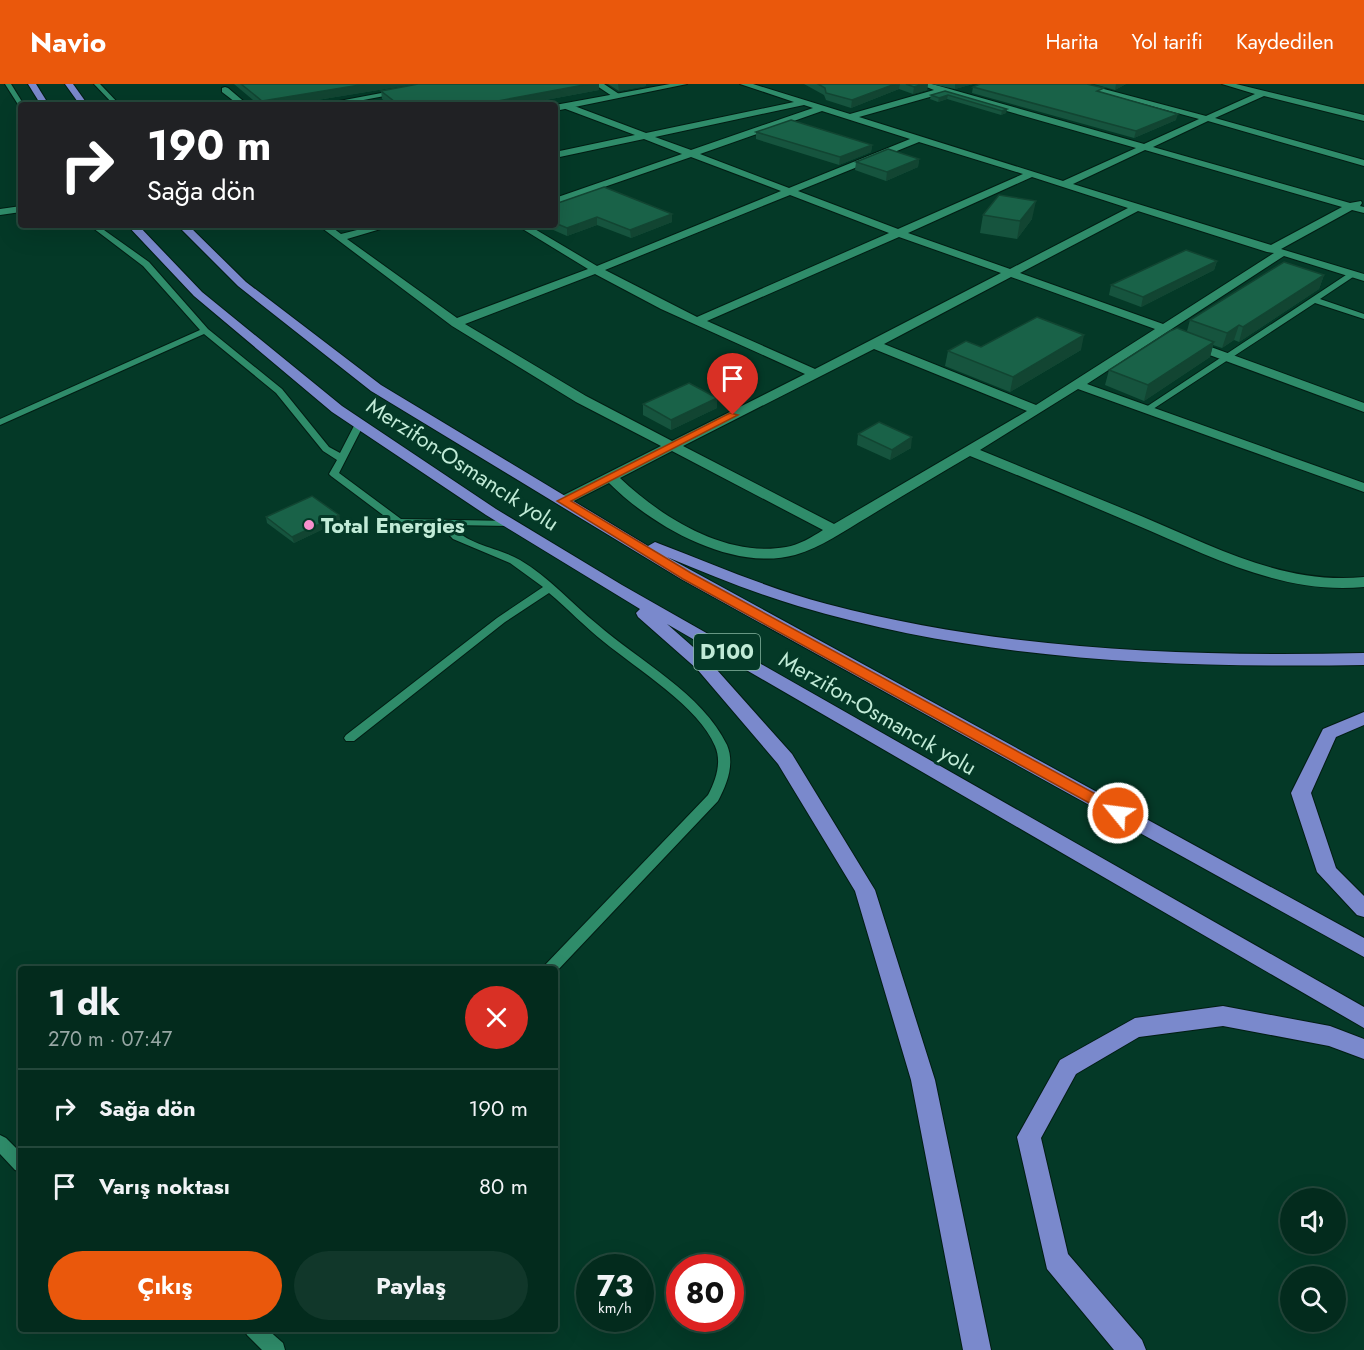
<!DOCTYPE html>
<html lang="tr">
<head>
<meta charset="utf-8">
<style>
  :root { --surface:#032b1d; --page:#11372a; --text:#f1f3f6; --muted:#97a7a4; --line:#24473b; --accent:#ea580c }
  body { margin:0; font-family:Jost,sans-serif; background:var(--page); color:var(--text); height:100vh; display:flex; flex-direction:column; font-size:22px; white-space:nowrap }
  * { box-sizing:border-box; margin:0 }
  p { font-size:20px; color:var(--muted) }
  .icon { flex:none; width:33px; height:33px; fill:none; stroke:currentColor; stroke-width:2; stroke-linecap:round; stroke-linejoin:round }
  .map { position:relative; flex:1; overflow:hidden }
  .sheet { position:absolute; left:18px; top:882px; width:540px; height:366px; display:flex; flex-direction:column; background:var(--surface); border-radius:6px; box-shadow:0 6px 24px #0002,0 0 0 2px var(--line) }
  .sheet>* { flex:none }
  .guide { position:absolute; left:18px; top:18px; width:540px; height:126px; border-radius:6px; box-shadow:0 6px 24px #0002,0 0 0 2px var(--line); background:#202124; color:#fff; overflow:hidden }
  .fabs { position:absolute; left:1280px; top:1104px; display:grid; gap:12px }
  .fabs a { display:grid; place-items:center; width:66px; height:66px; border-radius:50%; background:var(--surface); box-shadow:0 6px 24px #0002,0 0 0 2px var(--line); font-size:30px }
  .speed { position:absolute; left:576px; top:1170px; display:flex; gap:12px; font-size:30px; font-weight:700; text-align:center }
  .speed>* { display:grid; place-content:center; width:78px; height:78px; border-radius:50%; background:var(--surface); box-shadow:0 6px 24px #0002,0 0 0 2px var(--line); line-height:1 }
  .speed small { font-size:15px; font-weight:400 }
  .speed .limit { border:9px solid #d22; background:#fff; color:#111 }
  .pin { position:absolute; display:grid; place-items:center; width:51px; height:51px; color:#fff; margin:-62px -26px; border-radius:50% 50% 50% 0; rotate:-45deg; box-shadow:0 0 6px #0007 }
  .pin .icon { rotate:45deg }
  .me { position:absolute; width:66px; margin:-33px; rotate:299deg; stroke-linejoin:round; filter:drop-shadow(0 0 4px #0008) }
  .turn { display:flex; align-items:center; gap:21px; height:126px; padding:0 30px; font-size:27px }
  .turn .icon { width:78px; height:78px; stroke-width:2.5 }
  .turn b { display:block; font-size:42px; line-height:51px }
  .round { display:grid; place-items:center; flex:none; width:63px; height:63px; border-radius:32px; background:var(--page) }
  .summary { display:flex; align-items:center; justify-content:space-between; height:102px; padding:0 30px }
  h1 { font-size:36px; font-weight:700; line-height:45px }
  .cta { display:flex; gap:12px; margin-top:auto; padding:12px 30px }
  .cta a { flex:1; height:69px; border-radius:36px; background:var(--accent); color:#fff; font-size:24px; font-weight:700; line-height:69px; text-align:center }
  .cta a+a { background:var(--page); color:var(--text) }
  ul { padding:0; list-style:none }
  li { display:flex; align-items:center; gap:18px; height:78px; padding:0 30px; border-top:2px solid var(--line) }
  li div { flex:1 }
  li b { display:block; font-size:22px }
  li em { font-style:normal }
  header { display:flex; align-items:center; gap:36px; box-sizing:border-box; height:84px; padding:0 30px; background:var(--accent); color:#fff }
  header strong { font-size:28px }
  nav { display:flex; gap:33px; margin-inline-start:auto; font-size:21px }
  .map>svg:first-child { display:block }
</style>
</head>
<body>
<header>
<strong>Navio</strong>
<nav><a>Harita</a><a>Yol tarifi</a><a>Kaydedilen</a></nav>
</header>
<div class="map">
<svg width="1364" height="1266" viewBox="0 0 1364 1266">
  <rect width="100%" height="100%" fill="#043927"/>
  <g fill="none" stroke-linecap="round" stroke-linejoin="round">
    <defs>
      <g id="service">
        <polygon points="5,0 11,0 24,21 19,22"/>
        <polygon points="94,0 100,0 120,21 114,21"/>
        <path d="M 89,141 L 97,141 L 149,178 L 208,245 L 282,305 L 329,363 L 340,369 L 356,338 L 362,338 L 364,340 L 339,389 L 401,435 L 513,437 L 514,439 L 509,442 L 451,441 C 468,462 498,463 520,476 C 549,493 571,519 597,540 C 638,576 703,610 727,661 C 735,680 727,700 718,717 L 555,889 L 555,885 L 543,885 L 545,881 L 708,711 C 716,696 722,678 715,662 C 699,623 637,585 604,558 C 585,543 568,525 549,509 L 505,538 L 354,657 L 346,657 L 344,654 L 346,651 L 497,534 L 543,503 L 510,479 L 453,455 L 440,441 L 395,440 L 331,392 L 329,390 L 337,376 L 323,367 L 276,309 L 204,250 L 0,341 L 0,335 L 200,246 L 143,182 Z"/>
        <polygon points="1349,189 1356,191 1320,215 1364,230 1364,235 1315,219 1150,327 1144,327 1143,325"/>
        <polygon points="0,1051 6,1054 21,1069 21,1088 15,1086 0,1070"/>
        <polygon points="244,1245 267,1245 283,1259 285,1266 262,1266 247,1251"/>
      </g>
      <g id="minor">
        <polygon points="429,0 448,0 337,21 318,21"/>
        <polygon points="594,0 604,0 622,12 615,14"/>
        <path d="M 740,0 L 753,0 L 850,30 L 934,6 L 919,0 L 932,0 L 1144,60 L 1199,35 L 1071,0 L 1085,0 L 1206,32 L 1255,10 L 1222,0 L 1236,0 L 1364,31 L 1364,37 L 1264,12 L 1215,34 L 1364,76 L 1364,82 L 1208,37 L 1153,63 L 1350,119 L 1361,117 L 1362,119 L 1360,122 L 1364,123 L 1364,129 L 1352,126 L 1281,165 L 1364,190 L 1364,197 L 1284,172 L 1087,300 L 1364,399 L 1364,408 L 1078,305 L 980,366 C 1034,388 1088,410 1141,432 C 1213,462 1284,501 1364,493 L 1364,503 C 1282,511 1208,471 1134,440 C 1080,417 1025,394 970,372 C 936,392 902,412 868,433 C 844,447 822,463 795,471 C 732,488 652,442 609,399 L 568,420 L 558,420 L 556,417 L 558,414 L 661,362 L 576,318 L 452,242 L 318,141 L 329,141 L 341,150 L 377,141 L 394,141 L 347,155 L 457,234 L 588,185 L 516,141 L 528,141 L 597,182 L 781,107 L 691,73 L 555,120 L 555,114 L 682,70 L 644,55 L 555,74 L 555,68 L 635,51 L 563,24 L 563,20 L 569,20 L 646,49 L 794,18 ZM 944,9 L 1136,64 L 1063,97 L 859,33 ZM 804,21 L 813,24 L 691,66 L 655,53 ZM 822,27 L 910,55 L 789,104 L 700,70 ZM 919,58 L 1023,90 L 898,145 L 798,107 ZM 1145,66 L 1342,123 L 1271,161 L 1073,100 ZM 1032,93 L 1128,124 L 1010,185 L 908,149 ZM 790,111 L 889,149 L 697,233 L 605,186 ZM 1138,127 L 1267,168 L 1274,169 L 1163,240 L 1020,189 ZM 899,153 L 1001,189 L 815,285 L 707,237 ZM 595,190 L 661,225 L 805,290 L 672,357 L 586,312 L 465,240 ZM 1011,193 L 1155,245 L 1036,321 L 884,260 ZM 874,265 L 1027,327 L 834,440 L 683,362 ZM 672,367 L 823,446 C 812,453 799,461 786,463 C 726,474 661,433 620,394 Z"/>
        <polygon points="225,3 228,4 248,21 239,21 222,8 222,4"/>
        <polygon points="1189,255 1364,319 1364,328 1185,262 1183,259"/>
      </g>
      <g id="tertiary">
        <polygon points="670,0 687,0 555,27 555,21"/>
        <polygon points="21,122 21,128 0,131 0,125"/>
      </g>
      <g id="trunk">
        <polygon points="28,0 36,0 49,21 41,21"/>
        <polygon points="65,0 73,0 88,21 80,21"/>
        <polygon points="127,141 138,141 202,208 342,322 496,425 622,501 1364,923 1364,944 667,540 709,577 792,670 875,806 935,996 991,1266 963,1266 911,996 855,807 778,680 697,585 638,533 636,529 640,525 486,431 332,328 194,212"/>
        <path d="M 177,141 L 188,141 L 246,198 L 381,301 L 648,462 L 655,458 L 660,460 C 715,481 770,505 827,520 C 1002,566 1184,573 1364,569 L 1364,581 C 1175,584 981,577 798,522 C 754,509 710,491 667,473 L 1364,854 L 1364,873 L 681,495 L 371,307 L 238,202 Z"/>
        <polygon points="1364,628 1364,641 1336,653 1311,709 1336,784 1364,812 1364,833 1357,831 1317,788 1291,709 1323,645"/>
        <polygon points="1223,922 1330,942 1364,955 1364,975 1329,962 1223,942 1139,953 1076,990 1041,1054 1068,1170 1142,1256 1146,1266 1114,1266 1047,1185 1017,1053 1060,976 1135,934"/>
      </g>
    </defs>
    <use href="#service" stroke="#021d13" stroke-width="2"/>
    <use href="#minor" stroke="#021d13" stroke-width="2"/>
    <use href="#tertiary" stroke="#021d13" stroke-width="2"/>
    <use href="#trunk" stroke="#021d13" stroke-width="2"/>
    <use href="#service" fill="#2f8c6a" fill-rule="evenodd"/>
    <use href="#minor" fill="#2f8c6a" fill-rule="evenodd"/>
    <use href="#tertiary" fill="#2f8c6a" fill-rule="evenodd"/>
    <use href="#trunk" fill="#7a89cc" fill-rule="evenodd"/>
  </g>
  <g fill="#16543e">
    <polygon points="234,0 415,0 287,21 259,21"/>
    <polygon points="418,0 599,0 599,6 519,21 390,21 382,15 381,7"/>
    <polygon points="608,0 646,0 646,2 619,7"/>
    <polygon points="804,0 928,0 927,6 913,10 899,5 851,24 826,16 824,11"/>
    <polygon points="931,0 973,0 955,5"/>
    <polygon points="1094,0 1126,0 1115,6"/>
    <polygon points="973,3 1103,9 1176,36 1134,54 972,9"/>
    <polygon points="945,7 1007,25 1006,29 1001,31 947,15 938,18 930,15 931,11"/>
    <polygon points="756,48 872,61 871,68 839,81 756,55"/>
    <polygon points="919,75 918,83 886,97 855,86 856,78"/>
    <polygon points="555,120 672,130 672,138 631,154 597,141 567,152 542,141 555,141"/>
    <polygon points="983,131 1032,135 1017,155 980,149"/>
    <polygon points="1217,177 1214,186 1141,223 1109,211 1111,201"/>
    <polygon points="1324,191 1319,205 1239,258 1234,256 1222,264 1213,261 1210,273 1144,317 1105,301 1109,286 1187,247 1190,236"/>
    <polygon points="981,263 1081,266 1010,308 945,282 948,267"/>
    <polygon points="717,314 717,324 671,346 643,331 643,320"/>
    <polygon points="858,350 911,364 890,376 857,361"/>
    <polygon points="339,431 340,437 294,459 267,439 266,433"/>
  </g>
  <g fill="#124532">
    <polygon points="366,0 415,0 287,21 263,21 262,17"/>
    <polygon points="589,0 599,0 599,6 519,21 476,21"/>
    <polygon points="618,0 646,0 646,2 619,7"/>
    <polygon points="895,0 900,0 899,5 851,24 852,16"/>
    <polygon points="923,0 928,0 927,6 913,10 914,3"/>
    <polygon points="955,0 973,0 955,5"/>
    <polygon points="1116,0 1126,0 1115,6"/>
    <polygon points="948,11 947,15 938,18 939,14"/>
    <polygon points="1007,25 1006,29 1001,31 1002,27"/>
    <polygon points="1178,30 1176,36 1134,54 1136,47"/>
    <polygon points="872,61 871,68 839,81 840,73"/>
    <polygon points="919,75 918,83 886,97 887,88"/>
    <polygon points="1036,117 1032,135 1017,155 1020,137"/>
    <polygon points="672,130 672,138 631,154 630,146"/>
    <polygon points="597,133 597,141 567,152 567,144"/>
    <polygon points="1217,177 1214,186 1141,223 1143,213"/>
    <polygon points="1324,191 1319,205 1239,258 1243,243"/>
    <polygon points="1239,241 1234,256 1222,264 1227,249"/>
    <polygon points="1084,251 1081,266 1010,308 1013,293"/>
    <polygon points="1214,258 1210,273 1144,317 1148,301"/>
    <polygon points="717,314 717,324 671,346 671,336"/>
    <polygon points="912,353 911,364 890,376 892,366"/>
    <polygon points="339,431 340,437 294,459 292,453"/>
  </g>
  <g fill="#196248" stroke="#124532" stroke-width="1.5">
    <polygon points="241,0 366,0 262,17"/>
    <polygon points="418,0 589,0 476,21 399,21 381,7"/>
    <polygon points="818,0 895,0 852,16 826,9 825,4"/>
    <polygon points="906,0 923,0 914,3"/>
    <polygon points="980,0 1087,0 1104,4 1097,7 1178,30 1136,47 973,3"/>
    <polygon points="945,7 1007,25 1002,27 948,11 939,14 931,11"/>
    <polygon points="791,36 872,61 840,73 756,48"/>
    <polygon points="888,65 919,75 887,88 856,78"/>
    <polygon points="604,103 672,130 630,146 597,133 567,144 555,139 555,120"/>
    <polygon points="999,111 1036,117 1020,137 983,131"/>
    <polygon points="1186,166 1217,177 1143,213 1111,201"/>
    <polygon points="1284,178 1324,191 1243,243 1239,241 1227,249 1190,236"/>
    <polygon points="1037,233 1084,251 1013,293 948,267 966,257 981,263"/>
    <polygon points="1177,244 1214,258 1148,301 1109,286 1170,247"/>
    <polygon points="689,299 717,314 671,336 643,320"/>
    <polygon points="879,338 912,353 892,366 858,350"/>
    <polygon points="312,412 339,431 292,453 266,433"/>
  </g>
  <polygon fill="#ea580c" stroke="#983908" stroke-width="1.5" points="730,329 738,331 571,417 691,489 1123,725 1125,729 1123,732 1113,732 683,495 557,417"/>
  <circle fill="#f790cd" stroke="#043927" stroke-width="2" cx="309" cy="441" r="6"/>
  <g text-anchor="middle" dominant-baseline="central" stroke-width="6" stroke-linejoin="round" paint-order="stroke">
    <rect fill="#043927" stroke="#88b6a2" stroke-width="1.5" x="694" y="550" width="66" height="36" rx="4.5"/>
    <g font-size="21" font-weight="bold" fill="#c1ebd7">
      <text x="727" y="568">D100</text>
    </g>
    <g font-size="22" fill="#c1ebd7" stroke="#043927">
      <text transform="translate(463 380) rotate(33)">Merzifon-Osmancık yolu</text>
      <text transform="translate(878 629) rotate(30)">Merzifon-Osmancık yolu</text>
    </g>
    <g font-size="22" font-weight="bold" fill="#c1ebd7" stroke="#043927" text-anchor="start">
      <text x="321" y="441">Total Energies</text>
    </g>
  </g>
</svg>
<div class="fabs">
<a><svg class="icon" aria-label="sound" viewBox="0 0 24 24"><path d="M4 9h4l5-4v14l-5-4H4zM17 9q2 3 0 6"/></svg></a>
<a><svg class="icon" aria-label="search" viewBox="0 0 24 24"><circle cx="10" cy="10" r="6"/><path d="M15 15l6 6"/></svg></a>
</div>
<div class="speed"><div>73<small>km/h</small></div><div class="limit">80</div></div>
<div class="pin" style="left:733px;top:331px;background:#d93025"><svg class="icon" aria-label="arrive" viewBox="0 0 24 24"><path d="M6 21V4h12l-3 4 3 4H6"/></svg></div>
<svg class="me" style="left:1118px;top:729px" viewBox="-20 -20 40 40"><circle r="17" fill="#ea580c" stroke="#fff" stroke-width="3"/><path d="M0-11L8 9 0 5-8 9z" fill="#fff"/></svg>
<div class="guide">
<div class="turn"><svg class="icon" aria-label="right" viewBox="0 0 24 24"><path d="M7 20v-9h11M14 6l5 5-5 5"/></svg><div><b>190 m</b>Sağa dön</div></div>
</div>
<section class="sheet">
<div class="summary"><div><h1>1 dk</h1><p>270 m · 07:47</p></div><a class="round" style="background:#d93025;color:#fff"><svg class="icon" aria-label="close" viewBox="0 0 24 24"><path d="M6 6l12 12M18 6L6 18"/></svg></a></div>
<ul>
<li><svg class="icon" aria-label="right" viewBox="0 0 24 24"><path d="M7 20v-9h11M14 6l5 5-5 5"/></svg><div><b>Sağa dön</b></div><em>190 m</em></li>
<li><svg class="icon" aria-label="arrive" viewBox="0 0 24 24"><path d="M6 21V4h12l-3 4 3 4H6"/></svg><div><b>Varış noktası</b></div><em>80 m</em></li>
</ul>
<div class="cta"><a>Çıkış</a><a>Paylaş</a></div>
</section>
</div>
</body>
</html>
